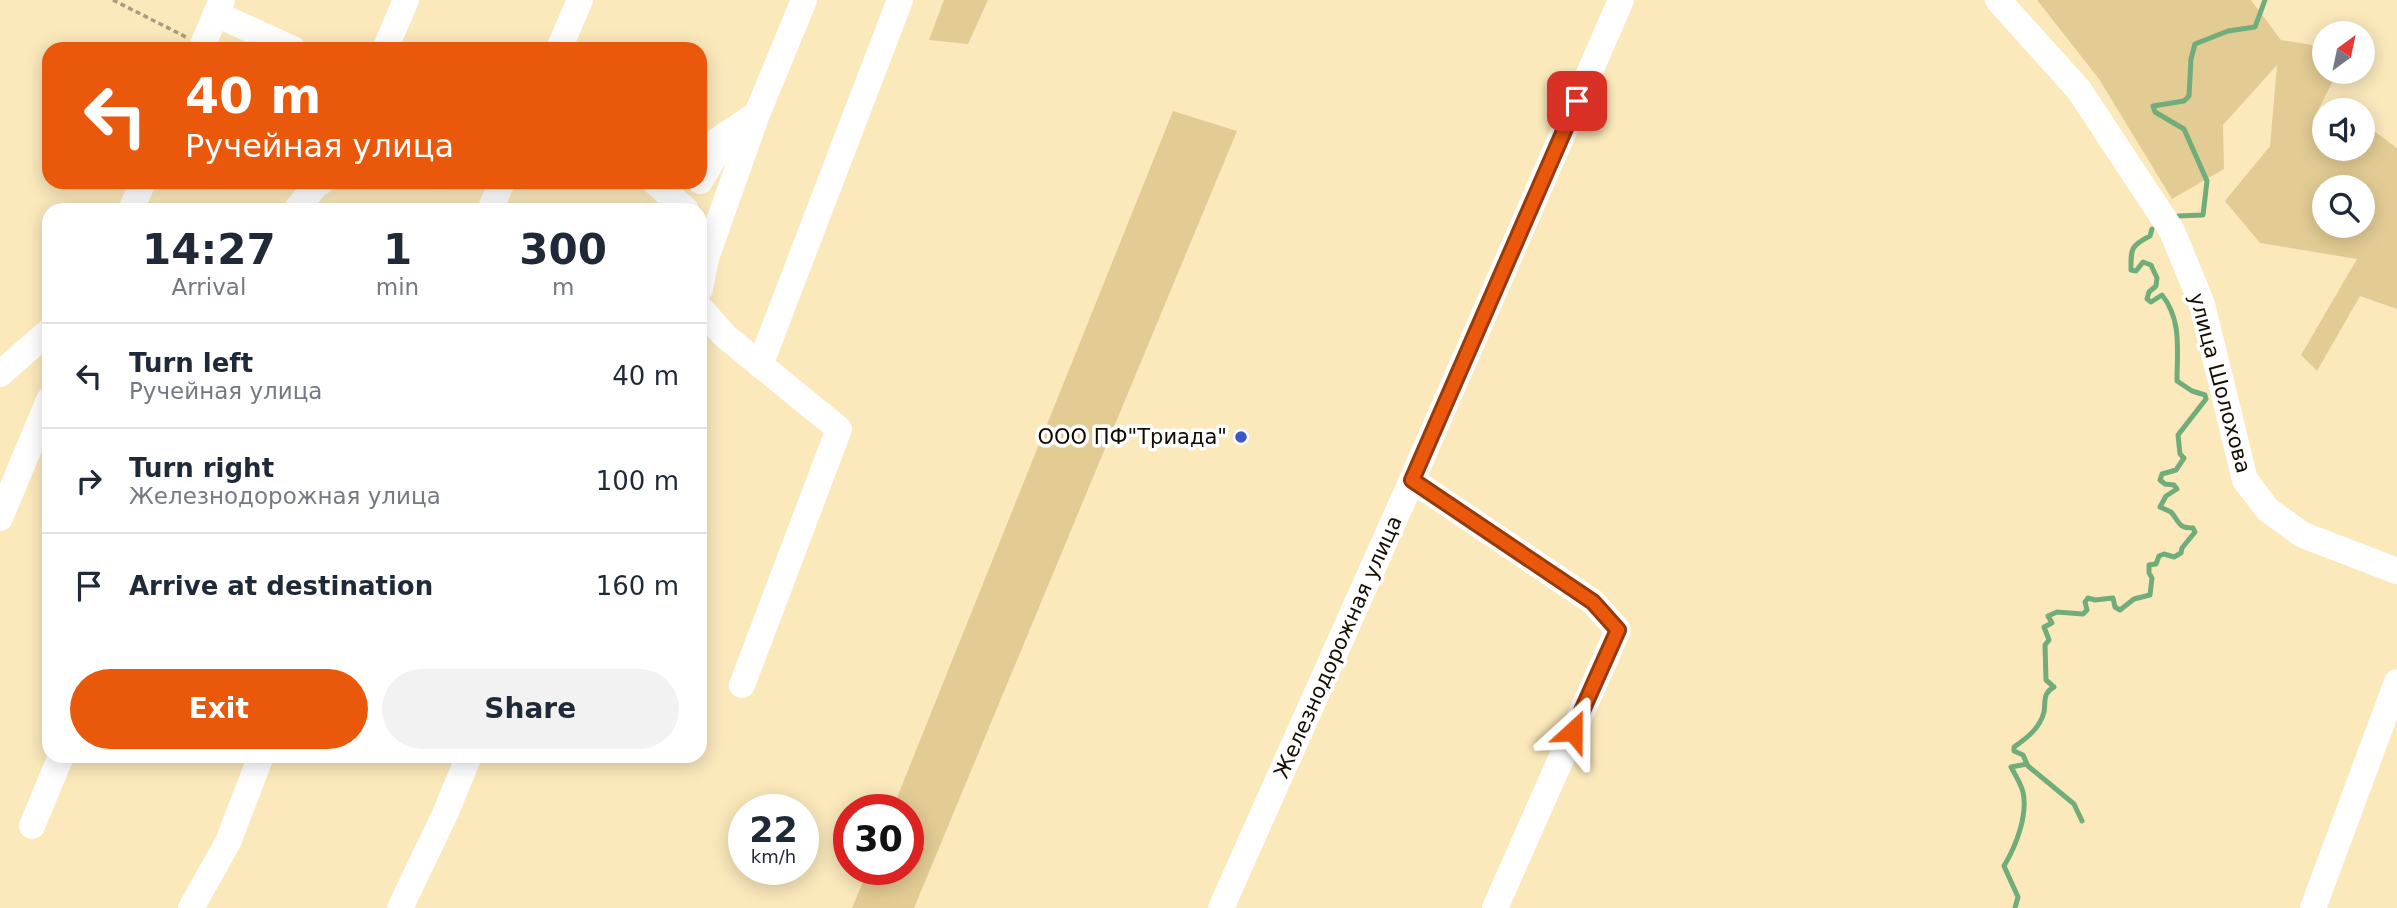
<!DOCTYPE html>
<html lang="en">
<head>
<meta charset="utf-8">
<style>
  :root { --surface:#fff; --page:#f2f2f3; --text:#1f2937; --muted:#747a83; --line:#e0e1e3; --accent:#ea580c }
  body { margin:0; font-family:"DejaVu Sans",sans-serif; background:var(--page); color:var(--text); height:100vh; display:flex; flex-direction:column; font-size:26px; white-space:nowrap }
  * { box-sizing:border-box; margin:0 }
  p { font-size:23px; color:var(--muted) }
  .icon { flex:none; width:38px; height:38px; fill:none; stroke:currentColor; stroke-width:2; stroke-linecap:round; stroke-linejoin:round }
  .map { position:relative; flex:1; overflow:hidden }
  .panel { position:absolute; left:42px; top:203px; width:665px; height:560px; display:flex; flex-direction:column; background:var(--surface); border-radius:21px; box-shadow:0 4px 18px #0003 }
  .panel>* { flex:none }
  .hud { position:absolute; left:42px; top:42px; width:665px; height:147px; border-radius:21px; box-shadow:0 4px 18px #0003; background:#ea580c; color:#fff; overflow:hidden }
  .needle { width:46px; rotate:33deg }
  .fabs { position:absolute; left:2312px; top:21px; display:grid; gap:14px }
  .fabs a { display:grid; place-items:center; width:63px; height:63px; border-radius:50%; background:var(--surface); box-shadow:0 4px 18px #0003; font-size:35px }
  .speed { position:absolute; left:728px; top:794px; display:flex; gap:14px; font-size:35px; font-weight:700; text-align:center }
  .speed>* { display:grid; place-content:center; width:91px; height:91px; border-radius:50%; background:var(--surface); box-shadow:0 4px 18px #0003; line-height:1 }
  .speed small { font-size:18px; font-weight:400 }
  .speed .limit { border:10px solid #d22; background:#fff; color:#111 }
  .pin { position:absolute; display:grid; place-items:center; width:60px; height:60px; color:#fff; margin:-30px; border-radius:14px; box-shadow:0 4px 10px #0006 }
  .me { position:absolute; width:77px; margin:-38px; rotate:24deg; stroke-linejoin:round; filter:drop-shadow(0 0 5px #0008) }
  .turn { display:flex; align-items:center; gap:24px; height:147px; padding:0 28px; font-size:32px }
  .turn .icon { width:91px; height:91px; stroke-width:2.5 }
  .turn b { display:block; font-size:49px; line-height:60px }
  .eta { display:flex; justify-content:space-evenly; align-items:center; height:119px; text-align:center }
  .eta b { font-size:42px; font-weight:700; line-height:49px }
  .cta { display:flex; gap:14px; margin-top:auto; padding:14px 28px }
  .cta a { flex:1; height:80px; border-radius:42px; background:var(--accent); color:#fff; font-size:28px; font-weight:700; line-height:80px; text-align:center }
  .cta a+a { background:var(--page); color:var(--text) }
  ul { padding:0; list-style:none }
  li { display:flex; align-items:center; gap:21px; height:105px; padding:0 28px; border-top:2px solid var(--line) }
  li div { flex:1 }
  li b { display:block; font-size:26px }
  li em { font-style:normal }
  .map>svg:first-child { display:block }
</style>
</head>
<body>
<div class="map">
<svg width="2397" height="908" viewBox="0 0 2397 908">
  <rect width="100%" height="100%" fill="#fbe9bc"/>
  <g fill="#e3cc94" fill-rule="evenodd">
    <polygon points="944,0 988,0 968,44 929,40"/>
    <path d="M 2037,0 L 2251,0 L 2281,40 L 2312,45 L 2324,64 L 2324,72 L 2329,72 L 2334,79 L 2312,122 L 2324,120 L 2324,149 L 2362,149 L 2363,123 L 2397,148 L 2397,309 L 2360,296 L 2317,371 L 2301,355 L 2357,259 L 2260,243 L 2225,201 L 2270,146 L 2277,65 L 2223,125 L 2224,169 L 2172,199 L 2099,79 ZM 2324,187 L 2362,187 L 2362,226 L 2324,226 Z"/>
    <polygon points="1173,111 1237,131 914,908 852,908 868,870 908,870 908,810 892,810"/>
  </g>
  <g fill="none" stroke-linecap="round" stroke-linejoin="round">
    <g stroke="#70ad7a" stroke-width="5">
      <polyline points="2178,216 2203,215 2207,181 2184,129 2155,112 2153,106 2184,101 2189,96 2191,59 2195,44 2228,31 2255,27 2265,0"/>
      <path d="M 2082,821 L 2074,804 L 2028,766 L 2023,755 L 2014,751 L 2014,747 C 2027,738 2040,728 2044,712 C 2046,701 2042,694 2054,687 L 2046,680 L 2045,645 L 2049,640 L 2044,627 L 2052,623 L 2048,616 L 2057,612 L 2083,614 L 2087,610 L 2085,602 L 2088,598 L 2095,600 L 2113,598 L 2115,607 L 2120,610 L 2134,599 L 2150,595 L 2152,578 L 2149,573 L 2149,565 L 2156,564 L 2159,556 L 2164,554 L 2174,557 L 2181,553 L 2182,548 L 2195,532 L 2193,528 C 2177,528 2180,522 2171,512 L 2160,507 L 2166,496 L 2177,489 L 2174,485 L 2165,484 L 2160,480 L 2162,474 L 2176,470 L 2184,458 L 2180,454 L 2178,435 L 2206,399 L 2205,395 L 2192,391 L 2177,381 C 2177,350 2182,320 2162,295 L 2151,302 L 2147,299 L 2149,292 L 2156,286 L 2157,278 L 2151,265 L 2143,262 L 2136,271 L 2131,270 C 2131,249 2130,246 2150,236 L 2152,229"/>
      <path d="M 2015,908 L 2018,897 L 2004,866 C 2016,846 2028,815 2023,792 C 2021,784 2015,774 2011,767 L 2027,764"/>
    </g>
    <polyline stroke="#ab9c7b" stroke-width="3.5" stroke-dasharray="5 3.5" stroke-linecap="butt" points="113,0 186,37"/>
    <g stroke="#fff" stroke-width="26">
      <polyline points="1998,0 2079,90 2172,231 2202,304 2245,480 2268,510 2303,535 2397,571"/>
      <polyline points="216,14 293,49"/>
      <polyline points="201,49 222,0"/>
      <polyline points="385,49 406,0"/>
      <polyline points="559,49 580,0"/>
      <polyline points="700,152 757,114"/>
      <polyline points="700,181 724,141"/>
      <polyline points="655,182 686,210"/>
      <polyline points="131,210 143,182"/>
      <polyline points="296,210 316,185 321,182"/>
      <polyline points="490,210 502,182"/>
      <polyline points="700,289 706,258 757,114 804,0"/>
      <polyline points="700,308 725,336 839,429 742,685"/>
      <polyline points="760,365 900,0"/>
      <polyline points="0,374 49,331"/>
      <polyline points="1412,480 1593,602 1618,630 1495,908"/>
      <polyline points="0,518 49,400"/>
      <polyline points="32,826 61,756"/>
      <polyline points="191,908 228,842 261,756"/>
      <polyline points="400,908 445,814 469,756"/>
      <polyline points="1221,908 1412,480 1621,0"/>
      <polyline points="2313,908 2397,682"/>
    </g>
  </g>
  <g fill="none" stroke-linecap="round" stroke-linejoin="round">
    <defs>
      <polyline id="route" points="1573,731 1618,630 1593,602 1412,480 1577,101"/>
    </defs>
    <use href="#route" stroke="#983908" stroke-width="18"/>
    <use href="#route" stroke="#ea580c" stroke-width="12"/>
  </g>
  <circle fill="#3a58c9" stroke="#fff" stroke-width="2.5" cx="1241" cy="437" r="7"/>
  <g text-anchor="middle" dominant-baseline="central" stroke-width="7" stroke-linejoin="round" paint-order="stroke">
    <g font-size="21" fill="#140c00" stroke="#fff">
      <text transform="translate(2220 383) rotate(75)">улица Шолохова</text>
      <text transform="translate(1338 647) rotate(-66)">Железнодорожная улица</text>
    </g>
    <g font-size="21" fill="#140c00" stroke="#fff" text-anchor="end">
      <text x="1227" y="437">ООО ПФ"Триада"</text>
    </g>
  </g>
</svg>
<div class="fabs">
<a><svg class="needle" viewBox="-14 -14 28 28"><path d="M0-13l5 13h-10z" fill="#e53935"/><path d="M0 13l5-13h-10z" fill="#747a83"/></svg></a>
<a><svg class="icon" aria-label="sound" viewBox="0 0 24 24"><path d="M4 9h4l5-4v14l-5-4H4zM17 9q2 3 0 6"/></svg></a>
<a><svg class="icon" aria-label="search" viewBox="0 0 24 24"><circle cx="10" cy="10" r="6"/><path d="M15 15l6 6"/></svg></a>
</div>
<div class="speed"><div>22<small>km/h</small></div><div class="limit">30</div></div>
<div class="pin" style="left:1577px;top:101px;background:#d93025"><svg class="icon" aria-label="arrive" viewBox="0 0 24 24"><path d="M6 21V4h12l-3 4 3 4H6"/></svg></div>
<svg class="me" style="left:1573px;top:731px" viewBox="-20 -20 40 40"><path d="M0-17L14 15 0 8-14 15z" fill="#ea580c" stroke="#fff" stroke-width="4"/></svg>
<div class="hud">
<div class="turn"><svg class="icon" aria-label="left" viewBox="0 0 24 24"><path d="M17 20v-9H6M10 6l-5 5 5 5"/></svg><div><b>40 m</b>Ручейная улица</div></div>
</div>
<section class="panel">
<div class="eta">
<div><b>14:27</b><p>Arrival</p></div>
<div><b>1</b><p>min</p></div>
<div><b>300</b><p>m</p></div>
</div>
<ul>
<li><svg class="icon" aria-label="left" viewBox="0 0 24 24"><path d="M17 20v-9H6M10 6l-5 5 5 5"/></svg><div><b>Turn left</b><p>Ручейная улица</p></div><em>40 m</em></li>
<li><svg class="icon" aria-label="right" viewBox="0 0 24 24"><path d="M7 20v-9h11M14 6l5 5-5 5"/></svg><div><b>Turn right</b><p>Железнодорожная улица</p></div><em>100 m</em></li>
<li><svg class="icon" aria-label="arrive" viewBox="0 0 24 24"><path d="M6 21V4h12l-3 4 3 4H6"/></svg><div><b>Arrive at destination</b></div><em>160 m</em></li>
</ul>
<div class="cta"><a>Exit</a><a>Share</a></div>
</section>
</div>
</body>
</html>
